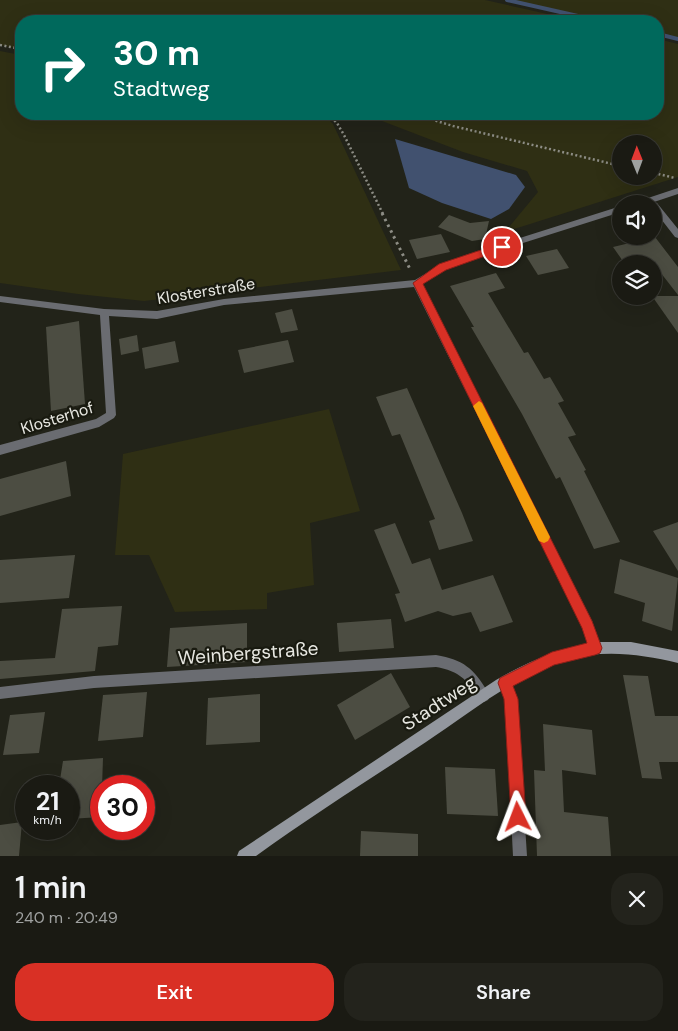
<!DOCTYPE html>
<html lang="en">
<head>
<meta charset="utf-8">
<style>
  :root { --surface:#1a1a13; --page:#23231c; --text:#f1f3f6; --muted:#9fa1a0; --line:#383833; --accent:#d93025 }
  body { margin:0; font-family:"DM Sans",sans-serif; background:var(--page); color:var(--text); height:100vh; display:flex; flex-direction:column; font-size:19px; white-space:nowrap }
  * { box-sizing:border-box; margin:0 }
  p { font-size:16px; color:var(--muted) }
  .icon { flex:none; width:28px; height:28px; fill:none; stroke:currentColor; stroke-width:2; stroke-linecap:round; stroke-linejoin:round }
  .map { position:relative; height:856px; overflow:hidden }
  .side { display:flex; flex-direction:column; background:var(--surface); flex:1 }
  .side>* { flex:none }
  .top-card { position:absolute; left:15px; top:15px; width:649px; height:105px; border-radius:20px; box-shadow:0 5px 20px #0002,0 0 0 1px var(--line); background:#00695c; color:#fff; overflow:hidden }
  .needle { width:32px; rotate:359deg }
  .controls { position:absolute; left:612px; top:135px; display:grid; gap:10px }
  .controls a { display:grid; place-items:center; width:50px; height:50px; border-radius:50%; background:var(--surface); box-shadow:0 5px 20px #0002,0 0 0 1px var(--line); font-size:25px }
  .speed { position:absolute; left:15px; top:775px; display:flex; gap:10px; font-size:25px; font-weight:700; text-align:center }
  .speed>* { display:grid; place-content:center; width:65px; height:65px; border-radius:50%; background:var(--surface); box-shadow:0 5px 20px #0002,0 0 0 1px var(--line); line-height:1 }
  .speed small { font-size:12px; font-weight:400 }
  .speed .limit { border:8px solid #d22; background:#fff; color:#111 }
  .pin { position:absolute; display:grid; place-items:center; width:42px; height:42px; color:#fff; margin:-21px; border:2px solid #fff; border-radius:50%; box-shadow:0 1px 5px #0007 }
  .me { position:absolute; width:55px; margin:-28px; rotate:357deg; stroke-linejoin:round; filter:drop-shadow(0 0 4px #0008) }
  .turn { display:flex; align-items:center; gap:18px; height:105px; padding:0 15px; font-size:22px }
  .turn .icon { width:65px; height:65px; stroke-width:2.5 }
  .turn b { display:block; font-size:35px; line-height:42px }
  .round { display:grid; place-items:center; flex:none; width:52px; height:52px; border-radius:20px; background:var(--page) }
  .headline { display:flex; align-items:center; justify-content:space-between; height:85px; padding:0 15px }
  h1 { font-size:30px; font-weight:600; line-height:38px }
  .cta { display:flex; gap:10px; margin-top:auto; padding:10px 15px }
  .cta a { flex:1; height:58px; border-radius:20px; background:var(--accent); color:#fff; font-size:20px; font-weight:600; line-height:58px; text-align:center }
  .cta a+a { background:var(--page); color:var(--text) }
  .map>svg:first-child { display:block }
</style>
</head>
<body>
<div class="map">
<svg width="678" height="856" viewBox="0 0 678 856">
  <rect width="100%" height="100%" fill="#222319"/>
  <g fill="#2f2f14" fill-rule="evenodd">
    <polygon points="0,0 485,0 579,21 21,21 21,49 0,45"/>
    <polygon points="512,0 678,0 678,38 658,33 658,21 606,21"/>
    <path d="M 658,39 L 678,44 L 678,177 L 505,232 L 538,192 L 527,171 L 463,152 L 382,121 L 345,114 L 658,114 ZM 621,144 L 654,144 L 654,176 L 621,176 Z"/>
    <polygon points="0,51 21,55 21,114 323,114 333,124 401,270 144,301 78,294 0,283"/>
    <polygon points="329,409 360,511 310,523 314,585 267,593 267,609 175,612 149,555 115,555 123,454"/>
  </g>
  <polygon fill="#41516f" points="395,139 516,175 525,187 509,209 491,219 442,203 409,188"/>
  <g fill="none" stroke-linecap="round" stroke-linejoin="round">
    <g stroke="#41516f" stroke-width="4">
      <polyline points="507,0 600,21"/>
      <polyline points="658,34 678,39"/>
    </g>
  </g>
  <g fill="#4c4d42">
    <polygon points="449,215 470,223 489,221 485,239 472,241 438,227"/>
    <polygon points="441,234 450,252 417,259 409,240"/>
    <polygon points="655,237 678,267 678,295 650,259 625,264 613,247"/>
    <polygon points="557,249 569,268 538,275 526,256"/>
    <polygon points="496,273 505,288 488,293 524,353 528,352 544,379 550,377 564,401 558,403 576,435 568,437 586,470 584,471 620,542 594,549 560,477 556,479 522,414 471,327 474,327 450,286"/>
    <polygon points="652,296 678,296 678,333"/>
    <polygon points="292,309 298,330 281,333 275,313"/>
    <polygon points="79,321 85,404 51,411 46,327"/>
    <polygon points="137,335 139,351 121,355 119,339"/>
    <polygon points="288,340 294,362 244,373 238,350"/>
    <polygon points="175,341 179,362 145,369 142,348"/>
    <polygon points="407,388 462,513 473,541 439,550 429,521 435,519 400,434 392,436 376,397"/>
    <polygon points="66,461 71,496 0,516 0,479"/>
    <polygon points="678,522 678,571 653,531"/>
    <polygon points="395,523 412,564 430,558 442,590 493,575 513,622 480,632 471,612 453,616 438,611 405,622 395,594 400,593 374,530"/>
    <polygon points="75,555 69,598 0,603 0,560"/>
    <polygon points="620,559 678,578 672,631 642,621 645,603 614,593"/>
    <polygon points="122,606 118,645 98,647 95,671 0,679 0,661 55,658 62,609"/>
    <polygon points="391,619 394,648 339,652 337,623"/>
    <polygon points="247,623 247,662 167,667 170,628"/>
    <polygon points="391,673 410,707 355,740 337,705"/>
    <polygon points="623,675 648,676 655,716 678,716 678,762 659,762 662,779 642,778"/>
    <polygon points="147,692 143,737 98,741 103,695"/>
    <polygon points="260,694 260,742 206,745 208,698"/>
    <polygon points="45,712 39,753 3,755 10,715"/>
    <polygon points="543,724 592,730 596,775 562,770 564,812 608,817 611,856 537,856 534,770 545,771"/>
    <polygon points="103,758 101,817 69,819 69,786 59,786 63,761"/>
    <polygon points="445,767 495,769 498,816 447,814"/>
    <polygon points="22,822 19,856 0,856 0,825"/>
    <polygon points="361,831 418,834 418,856 360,856"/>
  </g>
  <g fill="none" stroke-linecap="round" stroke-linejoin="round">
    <g stroke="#8d8d85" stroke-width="2.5" stroke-dasharray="2 2.5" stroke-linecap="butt">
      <polyline points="0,45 21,49"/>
      <polyline points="328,114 337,123 344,135 383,214"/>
      <polyline points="414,114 453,126 621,166"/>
      <polyline points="654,173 675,178"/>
    </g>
    <polyline stroke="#8d8d85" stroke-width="3" stroke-dasharray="2.5 4" stroke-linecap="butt" points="382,213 411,271"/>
    <g fill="#6a6c71" fill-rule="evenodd">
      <polygon points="678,188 678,194 648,204 635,204 636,202"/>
      <polygon points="654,202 657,203 678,229 678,238 675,237 654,210 654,204 651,204"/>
      <polygon points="621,206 621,212 472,259 446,269 422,284 592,621 601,648 599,652 595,654 591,652 583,627 414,287 224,305 157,319 109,316 116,415 114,418 99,427 0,455 0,445 96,419 106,413 100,315 0,302 0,296 104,309 157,311 224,299 415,280 440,265 466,255"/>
      <path d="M 436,655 C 464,660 473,668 488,692 L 490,696 L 488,700 L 484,702 C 478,700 477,695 473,690 C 463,675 453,670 436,667 L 94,688 L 0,699 L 0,687 L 94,676 Z"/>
      <polygon points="505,677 509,679 517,699 527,856 513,856 505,699 499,683 501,679"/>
    </g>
    <path fill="#93979e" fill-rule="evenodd" d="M 598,642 L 631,642 L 678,651 L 678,663 C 641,654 603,649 566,660 C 514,676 470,713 426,742 C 369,780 311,816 256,856 L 237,856 L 239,851 L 496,680 C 529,661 561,647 598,642 Z"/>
  </g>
  <polygon fill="#d93025" stroke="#8d1f18" points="502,243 505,244 505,249 446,270 423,284 592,621 602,648 600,653 595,655 554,665 513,686 518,699 526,817 524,822 518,825 513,822 511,817 504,699 498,683 500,678 552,652 587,643 582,628 413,283 439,264"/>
  <polygon fill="#f59e0b" points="479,401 482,403 548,533 550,537 548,541 544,543 539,541 473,406"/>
  <g text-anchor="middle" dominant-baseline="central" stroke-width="4.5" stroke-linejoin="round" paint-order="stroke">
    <g font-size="16" fill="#e7e7e1" stroke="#191a10">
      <text transform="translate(206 291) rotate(-9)">Klosterstraße</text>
      <text transform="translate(57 418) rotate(-17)">Klosterhof</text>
    </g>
    <g font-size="19" fill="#e7e7e1" stroke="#191a10">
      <text transform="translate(248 653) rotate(-4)">Weinbergstraße</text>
      <text transform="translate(439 703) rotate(-33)">Stadtweg</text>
    </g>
  </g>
</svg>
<div class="controls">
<a><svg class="needle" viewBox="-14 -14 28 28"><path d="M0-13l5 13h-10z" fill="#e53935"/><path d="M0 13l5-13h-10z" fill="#9fa1a0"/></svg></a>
<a><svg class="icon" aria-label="sound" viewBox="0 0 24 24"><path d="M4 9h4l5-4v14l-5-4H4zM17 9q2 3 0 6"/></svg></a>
<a><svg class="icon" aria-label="layers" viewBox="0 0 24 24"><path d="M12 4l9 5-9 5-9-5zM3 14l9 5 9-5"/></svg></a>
</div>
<div class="speed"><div>21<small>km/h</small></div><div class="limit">30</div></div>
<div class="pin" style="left:502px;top:247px;background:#d93025"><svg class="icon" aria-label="arrive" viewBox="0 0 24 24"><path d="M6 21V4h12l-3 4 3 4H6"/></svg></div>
<svg class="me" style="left:518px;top:817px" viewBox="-20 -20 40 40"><path d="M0-17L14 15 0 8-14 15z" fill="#d93025" stroke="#fff" stroke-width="4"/></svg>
<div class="top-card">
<div class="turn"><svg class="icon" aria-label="right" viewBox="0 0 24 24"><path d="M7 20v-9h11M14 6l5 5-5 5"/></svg><div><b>30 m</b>Stadtweg</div></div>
</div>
</div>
<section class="side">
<div class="headline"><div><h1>1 min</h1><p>240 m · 20:49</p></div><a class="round"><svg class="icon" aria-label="close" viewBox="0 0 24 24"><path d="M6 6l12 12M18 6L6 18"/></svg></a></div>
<div class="cta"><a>Exit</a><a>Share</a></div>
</section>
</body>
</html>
